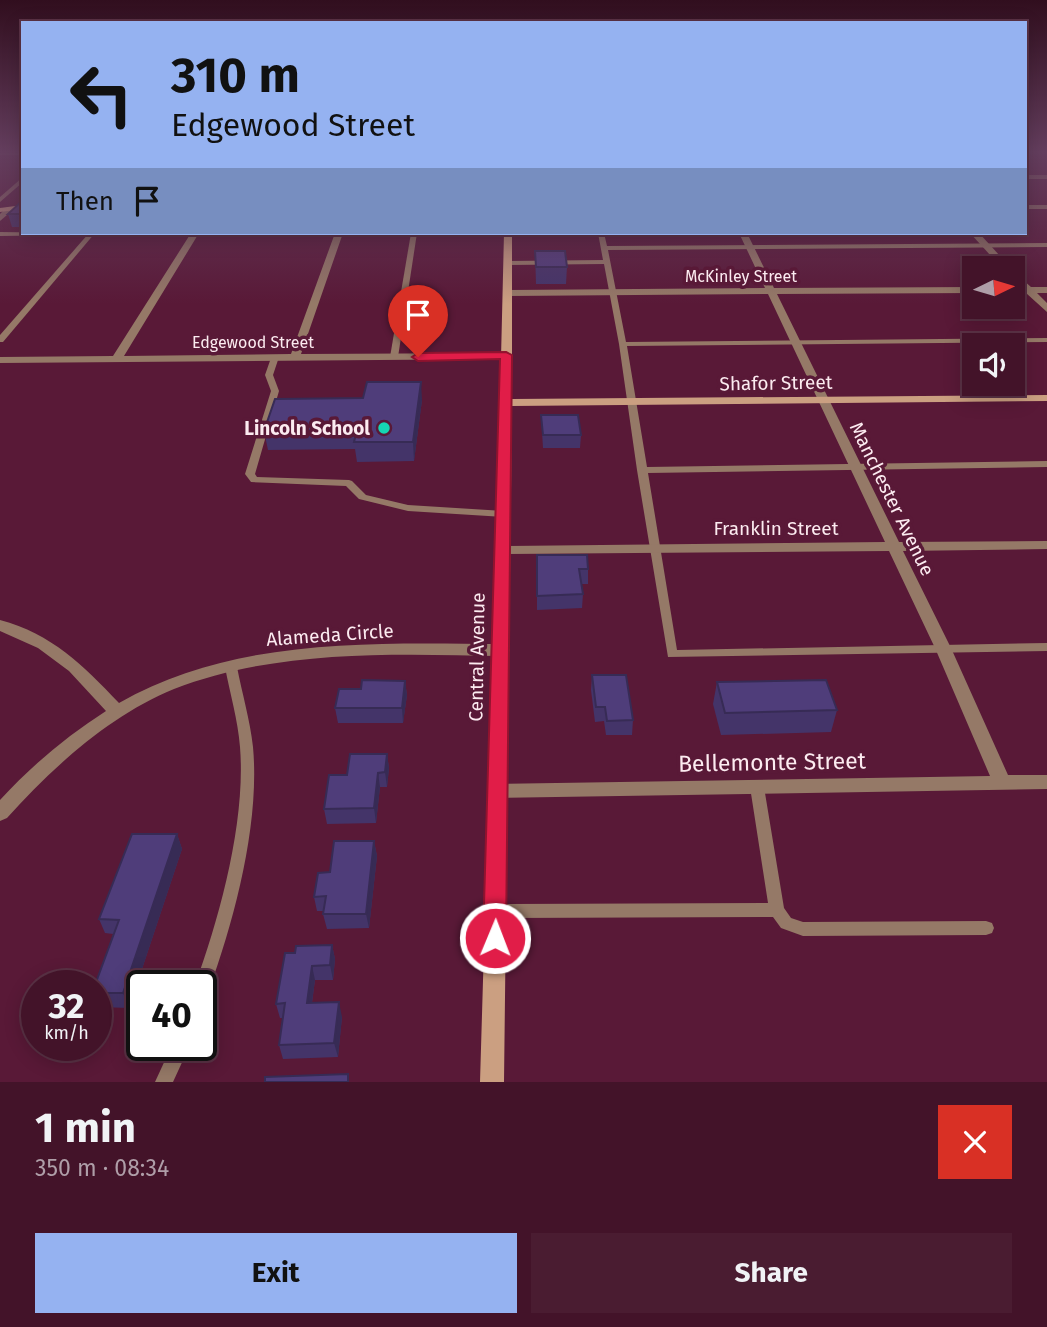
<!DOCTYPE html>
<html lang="en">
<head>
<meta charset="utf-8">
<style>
  :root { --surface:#431329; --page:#4a1c31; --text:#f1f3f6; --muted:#af9ea8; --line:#5b3246; --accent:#95b2f1 }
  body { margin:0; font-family:"Fira Sans",sans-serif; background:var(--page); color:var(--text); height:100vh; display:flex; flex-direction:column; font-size:26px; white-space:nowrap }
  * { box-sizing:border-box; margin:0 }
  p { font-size:23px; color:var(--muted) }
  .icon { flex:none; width:38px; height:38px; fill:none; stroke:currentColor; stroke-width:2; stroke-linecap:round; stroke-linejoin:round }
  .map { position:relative; height:1082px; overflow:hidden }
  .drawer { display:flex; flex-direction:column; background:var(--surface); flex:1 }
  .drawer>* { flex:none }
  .hud { position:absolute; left:21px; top:21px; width:1006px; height:214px; border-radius:0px; box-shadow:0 4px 18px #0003,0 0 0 2px var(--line); background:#95b2f1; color:#111; overflow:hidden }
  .needle { width:46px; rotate:85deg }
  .controls { position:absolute; left:962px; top:256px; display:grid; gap:14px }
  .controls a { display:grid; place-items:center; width:63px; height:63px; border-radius:0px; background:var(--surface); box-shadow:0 4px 18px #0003,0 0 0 2px var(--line); font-size:35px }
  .speed { position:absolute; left:21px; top:970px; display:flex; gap:14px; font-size:35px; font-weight:700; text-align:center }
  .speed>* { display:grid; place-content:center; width:91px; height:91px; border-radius:50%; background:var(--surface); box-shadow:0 4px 18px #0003,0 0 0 2px var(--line); line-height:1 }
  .speed small { font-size:18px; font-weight:400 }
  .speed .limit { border:4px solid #111; border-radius:10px; background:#fff; color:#111 }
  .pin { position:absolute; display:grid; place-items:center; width:60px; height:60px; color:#fff; margin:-72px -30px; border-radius:50% 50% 50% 0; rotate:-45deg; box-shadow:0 0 7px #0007 }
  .pin .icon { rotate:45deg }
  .me { position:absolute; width:77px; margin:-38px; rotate:1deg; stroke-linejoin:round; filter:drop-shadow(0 0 5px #0008) }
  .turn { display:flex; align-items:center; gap:24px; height:147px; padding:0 35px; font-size:32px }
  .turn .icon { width:91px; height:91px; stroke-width:2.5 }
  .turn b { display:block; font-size:49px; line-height:60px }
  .then { display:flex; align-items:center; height:66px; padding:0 35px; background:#0003; gap:14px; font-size:26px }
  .round { display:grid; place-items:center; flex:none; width:74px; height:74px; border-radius:0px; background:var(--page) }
  .headline { display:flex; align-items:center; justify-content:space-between; height:119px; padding:0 35px }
  h1 { font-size:42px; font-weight:700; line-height:52px }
  .primary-button { display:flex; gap:14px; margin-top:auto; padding:14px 35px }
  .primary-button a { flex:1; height:80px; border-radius:0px; background:var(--accent); color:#111; font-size:28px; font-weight:700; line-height:80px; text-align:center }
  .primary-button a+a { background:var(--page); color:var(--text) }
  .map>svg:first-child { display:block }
</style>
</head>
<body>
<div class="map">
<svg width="1047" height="1082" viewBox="0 0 1047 1082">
  <rect width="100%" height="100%" fill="#591937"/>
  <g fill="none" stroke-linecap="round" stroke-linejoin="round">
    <g fill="#957967" fill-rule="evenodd">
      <rect x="0" y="153" width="23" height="2"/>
      <rect x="1026" y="175" width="21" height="4"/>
      <polygon points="23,177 23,182 0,202 0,197"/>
      <polygon points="0,232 76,233 73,235 0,236"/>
      <polygon points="89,233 95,233 3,342 0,342 0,335"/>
      <polygon points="411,233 417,233 398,357 394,359 390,357"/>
      <polygon points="598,233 604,233 607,246 1047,243 1047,247 608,250 626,342 1047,338 1047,342 627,346 647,467 1047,461 1047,467 648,473 677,650 1047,643 1047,651 668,657 637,470 619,344 604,264 508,265 505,263 508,261 603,260"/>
      <polygon points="272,355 278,355 279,357 273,375 279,391 255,474 257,477 349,480 352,481 366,495 408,505 504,511 509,514 504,517 408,511 359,499 346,486 251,482 245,474 271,391 265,375"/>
      <path d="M 231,663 L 235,664 L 237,667 C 242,693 250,720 253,747 C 260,823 235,918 209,990 L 207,996 L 201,998 L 201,985 L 195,985 C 220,916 246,821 240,747 C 238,720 230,694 225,667 L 227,664 Z"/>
      <polygon points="757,781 762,783 764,787 784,908 791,918 803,922 986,921 992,923 994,928 992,933 986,935 803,936 781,928 773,917 495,918 490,916 487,911 490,906 495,904 768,903 750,787 752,783"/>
      <polygon points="172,1045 190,1045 173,1082 155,1082"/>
    </g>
    <g fill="#957967" fill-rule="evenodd">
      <rect x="1026" y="205" width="21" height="4"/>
      <polygon points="7,207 14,209 0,221 0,214"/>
      <polygon points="191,233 199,233 124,356 291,354 335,233 343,233 301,354 506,353 511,356 506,359 0,363 0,357 113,356"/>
      <polygon points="739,233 747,233 774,288 975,287 975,293 777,294 899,542 1047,541 1047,549 903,551 951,648 1008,775 1047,775 1047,789 498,798 492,796 489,791 492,786 498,784 990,776 935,648 889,551 504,554 497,550 504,546 885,542 768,294 508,296 503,293 508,290 765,288"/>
      <polygon points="970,233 979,233 1011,268 1002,268"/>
      <polygon points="1013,271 1031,287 1047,287 1047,293 1037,293 1047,303 1047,312 1026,293 1013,293 1013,287 1020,287 1013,280"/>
      <path d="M 0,620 C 52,634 83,665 119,703 C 233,637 374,643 502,644 L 508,646 L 510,650 L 508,654 L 502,656 C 394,654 277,649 174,689 C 110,715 53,767 7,818 L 0,821 L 0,800 C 31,766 67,736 106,711 L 69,671 L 38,648 L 0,631 Z"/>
    </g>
    <g fill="#cb9f81" fill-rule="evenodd">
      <polygon points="23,205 23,209 0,212 0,208"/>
      <polygon points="504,233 512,233 512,399 1047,395 1047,401 512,406 504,1082 480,1082 500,405 498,403 500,400"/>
    </g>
  </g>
  <g fill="#443469">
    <polygon points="23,200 23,227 12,227 8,214"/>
    <polygon points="535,251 567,267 566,284 536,284"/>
    <polygon points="422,400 414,461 357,462 355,449 268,450 264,431"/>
    <polygon points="541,415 581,435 580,448 543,448"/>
    <polygon points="537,555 588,569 588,584 581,584 583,594 582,608 537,610"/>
    <polygon points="592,675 633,720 632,735 606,735 604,721 595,722 591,690"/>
    <polygon points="405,681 407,695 403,723 338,723 335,708 361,689"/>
    <polygon points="717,682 837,710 831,732 721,735 713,704"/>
    <polygon points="387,754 389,768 387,787 380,787 376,823 327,824 324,809"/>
    <polygon points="177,834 182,849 129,1008 99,1007 96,1002 96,985 113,934 105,933 99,919"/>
    <polygon points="374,841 377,856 369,928 327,929 323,914 324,911 317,911 314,897 330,872"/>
    <polygon points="332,945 335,959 333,980 315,980 312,1003 342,1017 338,1057 283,1059 279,1045 283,1018 280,1018 276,1004"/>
  </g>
  <g fill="#372b55">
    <polygon points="421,382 422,400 414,461 413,442"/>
    <polygon points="405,681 407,695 403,723 402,708"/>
    <polygon points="387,754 389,768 387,787 385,772"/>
    <polygon points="378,773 380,787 376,823 374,808"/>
    <polygon points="177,834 182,849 129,1008 123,993"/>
    <polygon points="374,841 377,856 369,928 366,914"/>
    <polygon points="332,945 335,959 333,980 330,965"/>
    <polygon points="312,966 315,980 310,1017 307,1003"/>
    <polygon points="339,1002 342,1017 338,1057 334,1043"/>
  </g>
  <g fill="#4f3d7a" stroke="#372b55" stroke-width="2">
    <polygon points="23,200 23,214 8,214"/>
    <polygon points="535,251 565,251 567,267 536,267"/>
    <polygon points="367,382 421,382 413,442 354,442 357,430 264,431 275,399 363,398"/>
    <polygon points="541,415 578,415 581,435 543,435"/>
    <polygon points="537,555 587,555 588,569 579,569 583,594 537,596"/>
    <polygon points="592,675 626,675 633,720 607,721 605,707 596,707"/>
    <polygon points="362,680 405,681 402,708 335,708 339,689 361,689"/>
    <polygon points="826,680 837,710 725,713 717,682"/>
    <polygon points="350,754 387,754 385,772 378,773 374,808 324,809 329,775 347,775"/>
    <polygon points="132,834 177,834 123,993 96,993 96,985 95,985 119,920 99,919"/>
    <polygon points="334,841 374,841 366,914 323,914 326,896 314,897 318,873 330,872"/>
    <polygon points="332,945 330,965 312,966 307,1003 339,1002 334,1043 279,1045 285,1003 276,1004 285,953 295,953 296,946"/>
    <polygon points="348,1074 348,1082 265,1082 265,1077"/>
  </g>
  <linearGradient id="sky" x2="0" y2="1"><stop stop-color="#310e1e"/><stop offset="0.5" stop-color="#643e5e"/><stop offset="1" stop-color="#643e5e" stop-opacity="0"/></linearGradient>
  <rect width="1047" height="304" fill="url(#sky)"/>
  <polygon fill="#e11d48" stroke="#92132f" stroke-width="2" points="506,352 512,355 506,938 503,945 495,949 486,945 483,938 500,359 418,361 412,357 418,353"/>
  <circle fill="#16d5b3" stroke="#591937" stroke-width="2.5" cx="384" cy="428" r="7"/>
  <g text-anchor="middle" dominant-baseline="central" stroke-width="7" stroke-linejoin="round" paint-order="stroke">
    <g font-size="16" fill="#fcebf0" stroke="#591937">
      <text x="741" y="276">McKinley Street</text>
      <text x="253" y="342">Edgewood Street</text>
    </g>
    <g font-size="19" fill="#fcebf0" stroke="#591937">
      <text transform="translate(776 383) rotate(-1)">Shafor Street</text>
      <text transform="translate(892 499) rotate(64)">Manchester Avenue</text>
      <text x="776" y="528">Franklin Street</text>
      <text transform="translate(330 635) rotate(-4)">Alameda Circle</text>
      <text transform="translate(477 657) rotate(-89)">Central Avenue</text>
    </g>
    <g font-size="19" font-weight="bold" fill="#fcebf0" stroke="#591937" text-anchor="end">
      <text x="370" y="428">Lincoln School</text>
    </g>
    <g font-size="23" fill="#fcebf0" stroke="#591937">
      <text transform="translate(772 762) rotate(-1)">Bellemonte Street</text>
    </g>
  </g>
</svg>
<div class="controls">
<a><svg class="needle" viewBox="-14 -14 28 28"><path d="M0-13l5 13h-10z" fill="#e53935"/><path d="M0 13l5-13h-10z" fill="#af9ea8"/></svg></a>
<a><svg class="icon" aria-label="sound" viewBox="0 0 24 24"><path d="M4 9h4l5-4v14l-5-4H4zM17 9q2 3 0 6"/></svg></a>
</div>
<div class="speed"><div>32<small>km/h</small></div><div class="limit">40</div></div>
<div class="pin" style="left:418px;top:357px;background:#d93025"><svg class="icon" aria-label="arrive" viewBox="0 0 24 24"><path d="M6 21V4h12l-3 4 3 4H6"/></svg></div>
<svg class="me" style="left:495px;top:938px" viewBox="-20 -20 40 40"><circle r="17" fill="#e11d48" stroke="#fff" stroke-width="3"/><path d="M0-11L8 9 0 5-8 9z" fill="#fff"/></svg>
<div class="hud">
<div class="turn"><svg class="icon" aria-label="left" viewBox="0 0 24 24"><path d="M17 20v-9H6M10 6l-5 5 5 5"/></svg><div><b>310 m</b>Edgewood Street</div></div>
<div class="then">Then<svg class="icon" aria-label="arrive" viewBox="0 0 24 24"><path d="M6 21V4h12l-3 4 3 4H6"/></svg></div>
</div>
</div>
<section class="drawer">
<div class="headline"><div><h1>1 min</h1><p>350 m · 08:34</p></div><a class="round" style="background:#d93025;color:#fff"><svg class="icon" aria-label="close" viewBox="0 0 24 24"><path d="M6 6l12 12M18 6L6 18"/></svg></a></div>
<div class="primary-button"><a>Exit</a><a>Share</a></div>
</section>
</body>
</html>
